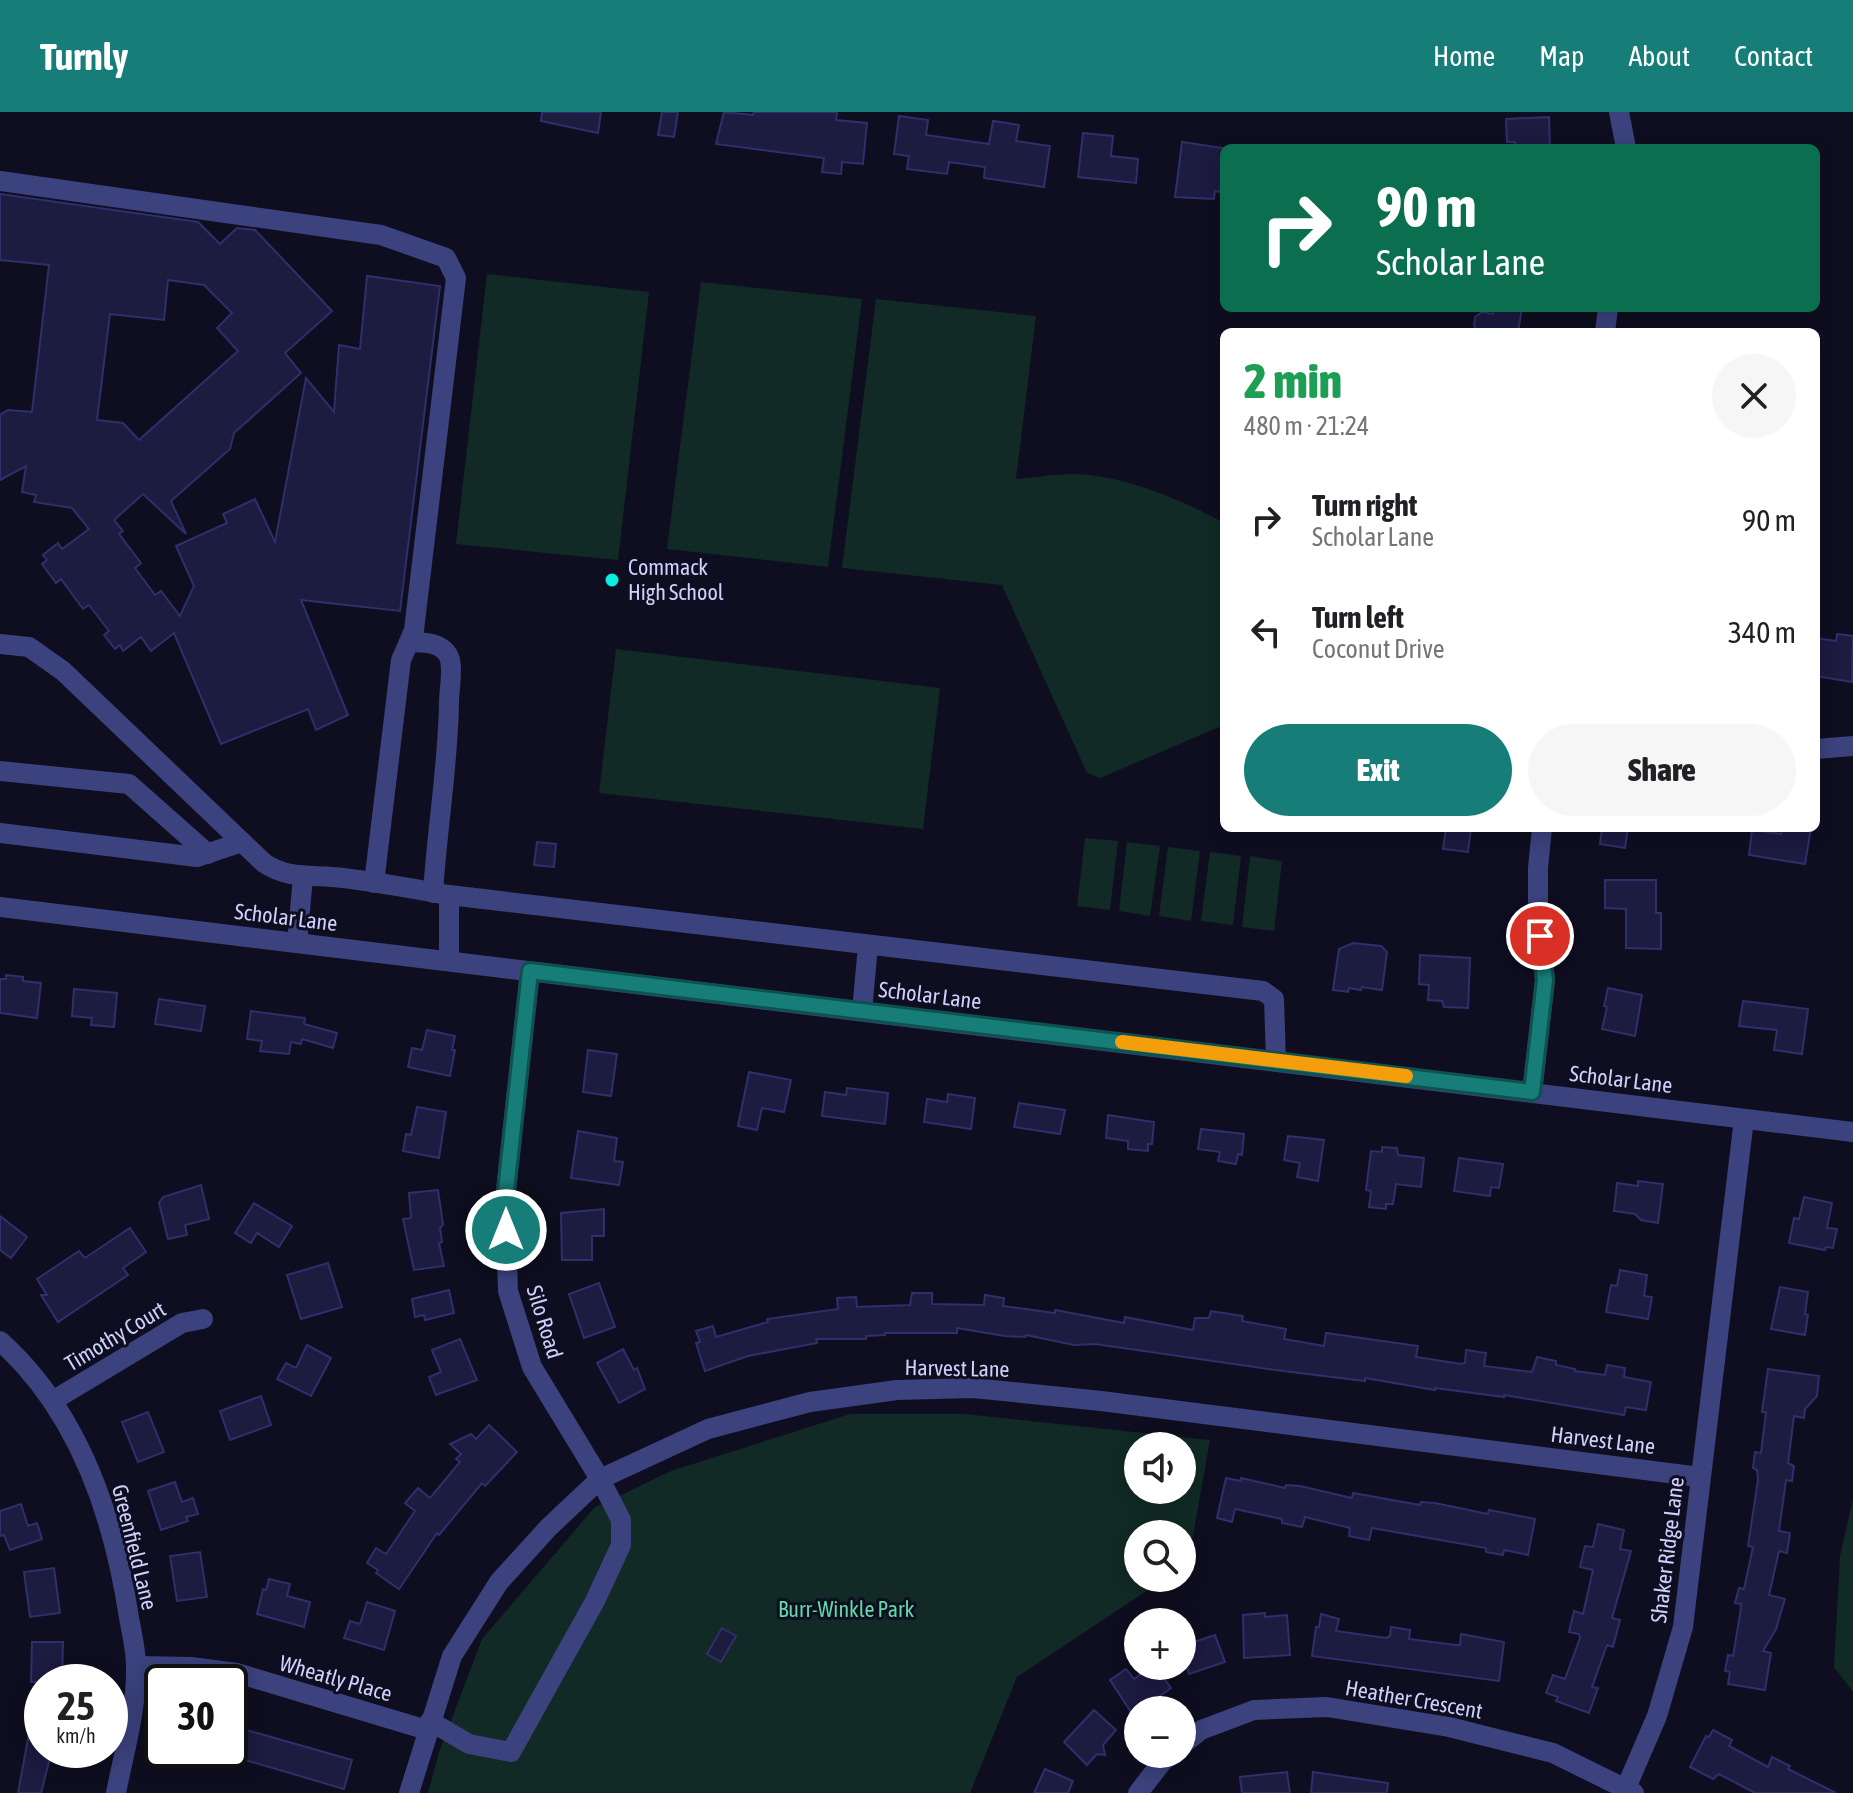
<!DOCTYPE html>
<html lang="en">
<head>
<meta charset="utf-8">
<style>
  :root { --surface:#fff; --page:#f6f6f6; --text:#202124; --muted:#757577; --accent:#167d79 }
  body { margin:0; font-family:"Asap Condensed",sans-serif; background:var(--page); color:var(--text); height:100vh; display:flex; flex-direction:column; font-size:30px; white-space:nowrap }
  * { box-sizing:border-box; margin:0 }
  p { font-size:26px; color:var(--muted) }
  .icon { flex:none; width:44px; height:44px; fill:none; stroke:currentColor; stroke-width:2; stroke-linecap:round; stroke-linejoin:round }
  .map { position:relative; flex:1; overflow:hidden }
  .details { position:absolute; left:1220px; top:216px; width:600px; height:504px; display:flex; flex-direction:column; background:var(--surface); border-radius:12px; box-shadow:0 4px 20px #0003 }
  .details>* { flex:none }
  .guide { position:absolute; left:1220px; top:32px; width:600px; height:168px; border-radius:12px; box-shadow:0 4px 20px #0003; background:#0b6e4f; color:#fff; overflow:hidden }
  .tools { position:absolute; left:1124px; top:1320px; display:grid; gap:16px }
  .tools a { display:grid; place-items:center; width:72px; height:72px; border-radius:50%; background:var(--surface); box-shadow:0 4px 20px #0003; font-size:40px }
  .speed { position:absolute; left:24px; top:1552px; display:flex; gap:16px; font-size:40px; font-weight:700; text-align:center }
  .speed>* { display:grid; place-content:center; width:104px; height:104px; border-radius:50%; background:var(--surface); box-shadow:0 4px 20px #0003; line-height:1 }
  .speed small { font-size:20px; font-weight:400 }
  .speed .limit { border:4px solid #111; border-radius:12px; background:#fff; color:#111 }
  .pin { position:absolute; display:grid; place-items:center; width:68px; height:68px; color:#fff; margin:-34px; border:4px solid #fff; border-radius:50%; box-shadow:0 2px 8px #0007 }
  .me { position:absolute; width:88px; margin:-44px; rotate:0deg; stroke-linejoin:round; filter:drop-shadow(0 0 6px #0008) }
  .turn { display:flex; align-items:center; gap:28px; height:168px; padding:0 24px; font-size:36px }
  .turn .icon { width:104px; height:104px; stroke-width:2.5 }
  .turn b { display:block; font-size:56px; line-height:68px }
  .round { display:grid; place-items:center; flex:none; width:84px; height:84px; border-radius:42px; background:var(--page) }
  .overview { display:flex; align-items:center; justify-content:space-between; height:136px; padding:0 24px }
  h1 { font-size:48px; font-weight:800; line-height:60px; color:#1e9e55 }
  .action { display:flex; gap:16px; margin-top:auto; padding:16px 24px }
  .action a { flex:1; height:92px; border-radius:48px; background:var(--accent); color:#fff; font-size:32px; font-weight:800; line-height:92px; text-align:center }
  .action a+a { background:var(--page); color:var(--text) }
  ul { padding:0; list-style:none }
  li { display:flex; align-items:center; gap:24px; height:112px; padding:0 24px }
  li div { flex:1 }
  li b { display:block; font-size:30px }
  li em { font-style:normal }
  header { display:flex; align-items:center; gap:48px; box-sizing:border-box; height:112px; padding:0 40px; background:var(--accent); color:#fff }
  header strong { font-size:38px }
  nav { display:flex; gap:44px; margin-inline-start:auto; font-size:28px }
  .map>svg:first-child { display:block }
</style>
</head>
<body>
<header>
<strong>Turnly</strong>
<nav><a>Home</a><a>Map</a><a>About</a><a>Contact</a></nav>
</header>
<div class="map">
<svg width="1853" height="1681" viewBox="0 0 1853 1681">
  <rect width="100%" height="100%" fill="#0e0e20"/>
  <g fill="#112a25" fill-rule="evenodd">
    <polygon points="487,162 649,180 618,448 456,432"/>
    <polygon points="701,170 862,187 828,455 667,437"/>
    <path d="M 876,187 L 1036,204 L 1016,367 C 1035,366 1053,362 1072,362 C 1120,362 1183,388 1224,411 L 1224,613 L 1100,666 L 1087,661 L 1002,473 L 842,456 Z"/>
    <polygon points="616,537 940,576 923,717 599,681"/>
    <polygon points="1085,726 1118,729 1110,798 1077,794"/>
    <polygon points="1127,730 1160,734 1150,804 1119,799"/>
    <polygon points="1168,735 1200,739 1191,809 1159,804"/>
    <polygon points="1210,740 1241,744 1233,813 1201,809"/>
    <polygon points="1250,744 1282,749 1274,819 1242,815"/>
    <path d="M 850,1302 L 964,1302 L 1210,1328 L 1188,1452 L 1182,1455 L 1182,1422 L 1138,1422 L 1138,1466 L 1166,1466 L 1017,1565 L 970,1681 L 428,1681 L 439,1640 L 482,1527 L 594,1396 L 671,1359 ZM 1138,1334 L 1182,1334 L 1182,1378 L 1138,1378 Z"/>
    <polygon points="1853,1387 1853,1580 1834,1555 1840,1444"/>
  </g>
  <g fill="#1c1b40" stroke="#302e6b" stroke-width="2" fill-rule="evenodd">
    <polygon points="542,0 601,0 598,21 541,9"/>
    <polygon points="662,0 678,0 674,25 658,23"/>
    <polygon points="724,0 753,3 754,0 837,0 836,8 867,11 863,52 842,50 841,62 822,60 824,46 716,32"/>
    <polygon points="899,4 928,8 926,23 989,32 993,9 1019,13 1016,29 1050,34 1044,75 984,66 985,55 949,50 947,62 907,57 909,44 894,42"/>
    <polygon points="1549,5 1550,36 1515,36 1515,30 1507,30 1506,7"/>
    <polygon points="1083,21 1113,24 1111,44 1138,47 1136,71 1078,65"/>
    <polygon points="1182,30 1223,36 1224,51 1220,80 1215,79 1214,87 1175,85"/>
    <path d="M 0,82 L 198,110 L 220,132 L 237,116 L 255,118 L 332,199 L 285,241 L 301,261 L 234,321 L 230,337 L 171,389 L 186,422 L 143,382 L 114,408 L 123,419 L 119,422 L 141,451 L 135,456 L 155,483 L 161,479 L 180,504 L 194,474 L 176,434 L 227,411 L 223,402 L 255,387 L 275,430 L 306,266 L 334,300 L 339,233 L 360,237 L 367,164 L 440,174 L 400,499 L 301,488 L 348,603 L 316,618 L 308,597 L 221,632 L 174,521 L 151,539 L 141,525 L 123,539 L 120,533 L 115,537 L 104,523 L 109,519 L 89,493 L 83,497 L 61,467 L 56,471 L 42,452 L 47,448 L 43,443 L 58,431 L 62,437 L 89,417 L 72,396 L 34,390 L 36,383 L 22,380 L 26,354 L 0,368 L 0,303 L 8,298 L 32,300 L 49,153 L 0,148 ZM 168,168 L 204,173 L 232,201 L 217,216 L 238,239 L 139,328 L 123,311 L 97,308 L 110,202 L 164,208 Z"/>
    <polygon points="1494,196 1522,196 1518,220 1479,220 1474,214 1475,205 1482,200 1493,202"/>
    <polygon points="1837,522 1853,524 1852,570 1816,564 1816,526 1836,529"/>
    <polygon points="1446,716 1471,716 1468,740 1443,737"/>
    <polygon points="1602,716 1628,716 1625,736 1600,732"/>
    <polygon points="1782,716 1811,716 1805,752 1749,743 1752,718 1781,722"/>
    <polygon points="537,730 556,732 554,755 534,753"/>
    <polygon points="1605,768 1656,768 1656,801 1661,801 1661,837 1626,836 1626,797 1605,796"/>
    <polygon points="1353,831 1381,834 1387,840 1382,878 1362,875 1361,878 1349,876 1348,880 1333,878 1339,837"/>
    <polygon points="1420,843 1470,846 1468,896 1444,895 1442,889 1428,888 1429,873 1419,872"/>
    <polygon points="6,863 23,865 23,869 41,871 37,906 0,901 0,867 6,867"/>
    <polygon points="1608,876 1642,883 1635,924 1602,917 1607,895 1604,894"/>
    <polygon points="74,877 117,881 114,915 91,913 92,906 72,904"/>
    <polygon points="159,887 205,894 201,919 155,912"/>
    <polygon points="1743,889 1808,897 1802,942 1774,938 1777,918 1739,914"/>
    <polygon points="251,899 305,906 304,912 337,921 333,936 302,927 301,932 291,930 289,942 260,939 262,929 247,927"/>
    <polygon points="427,918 455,924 452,938 455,938 450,964 408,955 412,936 422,938"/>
    <polygon points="588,938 617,942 611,984 583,980"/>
    <polygon points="749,960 791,968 784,1000 762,996 757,1018 738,1014"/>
    <polygon points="847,976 888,981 885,1012 822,1004 825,980 846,983"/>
    <polygon points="948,982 975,986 971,1017 924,1010 927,987 947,990"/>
    <polygon points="1019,991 1065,998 1060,1022 1014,1015"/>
    <polygon points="417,995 446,1000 439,1046 403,1039 406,1022 411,1023"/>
    <polygon points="1108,1003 1154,1010 1152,1032 1148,1032 1148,1039 1128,1037 1128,1029 1106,1026"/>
    <polygon points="1201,1017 1244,1022 1242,1043 1238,1042 1236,1052 1218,1049 1220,1040 1198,1037"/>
    <polygon points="578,1019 617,1026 614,1049 623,1050 619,1073 571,1066"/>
    <polygon points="1288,1024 1324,1028 1318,1069 1297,1065 1300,1051 1284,1048"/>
    <polygon points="1382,1035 1397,1036 1398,1043 1424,1046 1421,1075 1396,1072 1393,1092 1386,1092 1386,1097 1369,1095 1371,1079 1366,1078 1371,1039 1382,1040"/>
    <polygon points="1459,1046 1503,1052 1499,1076 1491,1075 1490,1084 1454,1079"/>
    <polygon points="1638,1069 1663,1072 1658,1111 1641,1108 1635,1102 1614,1099 1617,1071 1638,1074"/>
    <polygon points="201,1073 209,1107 185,1113 187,1123 168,1127 159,1091 163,1085"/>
    <polygon points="438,1078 443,1113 440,1116 442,1130 439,1131 444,1154 414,1158 403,1107 411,1106 409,1081"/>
    <polygon points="1804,1085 1832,1091 1827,1116 1837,1117 1833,1136 1826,1135 1825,1138 1789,1131 1794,1106 1799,1107"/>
    <polygon points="254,1091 292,1114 279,1135 257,1121 251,1131 235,1121"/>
    <polygon points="604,1097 604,1124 592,1124 592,1148 562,1148 561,1101"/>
    <polygon points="0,1104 27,1125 11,1146 0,1138"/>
    <polygon points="130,1116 146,1140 123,1156 128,1163 58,1210 41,1183 47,1183 37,1167 79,1139 85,1146"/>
    <polygon points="328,1151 342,1195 301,1207 287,1163"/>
    <polygon points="1620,1158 1647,1163 1644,1184 1652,1185 1648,1207 1606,1200 1611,1173 1617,1174"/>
    <polygon points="599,1171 615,1215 584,1226 569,1182"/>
    <polygon points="1780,1175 1808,1180 1805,1202 1808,1203 1805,1223 1771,1217"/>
    <polygon points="449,1178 454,1201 425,1208 424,1203 415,1205 412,1187"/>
    <polygon points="912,1181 932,1181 932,1192 984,1193 985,1183 1004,1186 1003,1194 1055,1201 1055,1198 1124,1211 1125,1205 1193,1218 1195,1206 1209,1206 1211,1199 1243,1204 1242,1209 1286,1217 1284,1227 1324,1234 1326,1221 1418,1234 1416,1245 1461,1252 1465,1251 1466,1238 1486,1241 1484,1254 1532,1260 1537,1245 1556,1249 1556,1253 1575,1257 1575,1259 1605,1263 1607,1253 1625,1256 1624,1265 1651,1270 1646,1298 1626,1295 1624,1303 1504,1283 1504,1285 1435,1276 1435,1278 1365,1266 1365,1269 1275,1258 1095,1232 1074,1233 1026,1223 1025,1225 1005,1224 957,1216 957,1221 885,1221 885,1223 866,1224 866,1227 816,1227 817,1231 748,1244 705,1259 696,1231 700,1230 696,1219 713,1214 716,1225 768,1210 767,1207 838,1197 837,1186 856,1185 857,1195 910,1193"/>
    <polygon points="460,1227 477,1268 436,1283 429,1265 441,1260 432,1238"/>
    <polygon points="307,1233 331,1246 311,1284 277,1267 286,1251 296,1256"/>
    <polygon points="623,1237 634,1258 637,1256 645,1277 619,1291 597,1251"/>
    <polygon points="1768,1257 1819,1264 1817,1284 1805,1297 1804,1306 1794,1304 1788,1351 1794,1354 1792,1369 1786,1368 1779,1419 1790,1421 1787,1441 1779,1439 1769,1483 1785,1487 1776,1517 1763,1539 1771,1541 1765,1578 1728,1572 1730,1560 1725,1559 1728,1543 1733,1544 1740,1503 1741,1492 1735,1491 1739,1476 1744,1477 1753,1435 1748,1434 1758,1368 1757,1358 1753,1356 1755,1340 1761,1341 1766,1300 1762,1300"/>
    <polygon points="261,1284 271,1313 230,1328 220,1299"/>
    <polygon points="148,1300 164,1340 138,1350 122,1310"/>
    <polygon points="489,1313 517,1340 485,1374 482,1371 439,1423 437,1421 399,1477 376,1461 378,1458 367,1451 376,1436 386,1442 415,1399 405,1391 418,1376 430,1386 460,1350 456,1347 461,1342 450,1332 471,1322 476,1327"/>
    <polygon points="1226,1366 1241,1369 1241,1366 1285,1376 1286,1373 1300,1374 1352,1386 1353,1381 1420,1393 1421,1390 1435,1391 1488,1402 1489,1398 1535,1407 1528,1443 1504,1438 1503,1443 1486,1440 1486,1436 1372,1416 1369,1428 1349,1424 1350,1416 1305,1405 1302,1415 1282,1411 1282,1407 1235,1397 1232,1410 1217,1406"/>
    <polygon points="175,1370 182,1390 193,1386 198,1402 186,1405 188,1409 161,1418 148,1379"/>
    <polygon points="21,1392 28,1414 37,1411 42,1427 10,1438 4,1423 0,1424 0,1399"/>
    <polygon points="1598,1412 1624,1418 1620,1437 1631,1439 1612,1506 1620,1508 1613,1535 1607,1533 1592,1575 1598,1576 1589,1601 1556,1589 1558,1585 1546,1581 1553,1563 1565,1567 1580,1526 1579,1522 1569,1520 1574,1499 1583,1502 1593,1458 1580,1455 1585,1434 1593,1435"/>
    <polygon points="200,1440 207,1485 177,1489 170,1444"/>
    <polygon points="54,1456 60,1501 30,1505 24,1460"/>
    <polygon points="269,1467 290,1472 287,1484 310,1490 304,1515 257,1502 263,1477 266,1478"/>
    <polygon points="367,1490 395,1499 384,1538 344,1526 350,1509 360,1512"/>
    <polygon points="1265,1501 1265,1505 1287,1503 1290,1543 1244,1546 1243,1503"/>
    <polygon points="1321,1502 1339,1507 1336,1519 1386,1526 1390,1524 1391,1515 1410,1518 1409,1527 1456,1533 1460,1533 1461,1522 1504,1530 1499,1569 1312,1544 1316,1515 1319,1515"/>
    <polygon points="722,1516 736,1524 721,1550 707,1542"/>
    <polygon points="1215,1523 1225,1550 1189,1562 1182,1534"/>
    <polygon points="32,1530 63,1530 62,1570 31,1570"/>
    <polygon points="1151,1554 1155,1554 1171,1576 1133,1603 1110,1568 1126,1557 1134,1567"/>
    <polygon points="34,1594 42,1594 42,1638 52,1638 41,1681 18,1681"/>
    <polygon points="1094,1598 1116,1618 1103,1633 1105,1643 1097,1642 1087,1653 1064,1630"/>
    <polygon points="243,1617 352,1648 344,1677 235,1645"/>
    <polygon points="1713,1618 1732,1628 1729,1634 1768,1655 1772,1645 1790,1654 1788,1657 1836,1681 1755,1681 1719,1662 1713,1667 1690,1655 1706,1624 1709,1625"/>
    <polygon points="1045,1657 1073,1669 1068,1681 1034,1681"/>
    <polygon points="1287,1660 1290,1681 1242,1681 1240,1665"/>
    <polygon points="1313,1660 1388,1671 1387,1681 1311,1681"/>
  </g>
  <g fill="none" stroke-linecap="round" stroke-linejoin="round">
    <g stroke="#3b427d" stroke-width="20">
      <polyline points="1619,0 1626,36"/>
      <polyline points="0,69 381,123 446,146 456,166 414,518 409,530"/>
      <polyline points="1605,220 1608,196"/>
      <path d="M 0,532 L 29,535 L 63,559 L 264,751 C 289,768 314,762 343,766 C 378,770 414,777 449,783 L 1263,879 L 1274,887 L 1276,949"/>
      <polyline points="1816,637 1853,634"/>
      <polyline points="0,659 129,672 208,742"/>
      <polyline points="0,721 197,745 242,730"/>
      <path d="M 374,771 L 401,548 L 409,530 C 424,530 445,530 450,548 C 453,560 449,578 449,591 C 448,654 437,717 433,781"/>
      <polyline points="0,795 1853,1020"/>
      <polyline points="297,831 303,765"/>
      <polyline points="449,849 449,783"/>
      <polyline points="862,899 868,834"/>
      <polyline points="1532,980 1545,868 1538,802 1538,756 1542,716"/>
      <path d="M 0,1229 C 78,1299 114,1405 129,1506 C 132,1522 136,1538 136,1554 C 137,1596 124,1640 116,1681"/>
      <polyline points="54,1288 182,1211 203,1207"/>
      <polyline points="136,1554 191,1555 237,1561 427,1618"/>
      <polyline points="430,1609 469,1632 511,1640 595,1489 621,1433 621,1408 600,1367 532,1255 508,1179 505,1088 530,859"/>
      <polyline points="1182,1633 1201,1618 1254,1598 1327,1595 1449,1615 1553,1641 1634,1681"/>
      <polyline points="1626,1676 1657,1604 1683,1515 1744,1007"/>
      <polyline points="409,1681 452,1544 499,1470 548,1416 600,1367 708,1317 810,1290 897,1278 973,1276 1101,1289 1700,1365"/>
      <polyline points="1138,1681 1162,1650 1171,1642"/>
    </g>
  </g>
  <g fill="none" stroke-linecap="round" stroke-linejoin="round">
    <defs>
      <polyline id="route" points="506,1118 505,1088 530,859 1532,980 1545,868 1540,824"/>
    </defs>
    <use href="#route" stroke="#0e514f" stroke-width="20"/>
    <use href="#route" stroke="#167d79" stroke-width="14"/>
    <polyline stroke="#f59e0b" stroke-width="14" points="1122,930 1406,964"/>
  </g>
  <circle fill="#0aede1" stroke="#0e0e20" stroke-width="3" cx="612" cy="468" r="8"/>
  <g text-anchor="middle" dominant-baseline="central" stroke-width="6" stroke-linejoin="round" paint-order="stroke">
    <g font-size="22" fill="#cfd1fd" stroke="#0e0e20" text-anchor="start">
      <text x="628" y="455">Commack<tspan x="628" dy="25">High School</tspan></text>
    </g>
    <g font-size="22" fill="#cfd1fd" stroke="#0e0e20">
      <text transform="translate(286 805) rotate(7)">Scholar Lane</text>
      <text transform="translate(930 883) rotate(7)">Scholar Lane</text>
      <text transform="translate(1621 967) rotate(7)">Scholar Lane</text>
      <text transform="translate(545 1210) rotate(73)">Silo Road</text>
      <text transform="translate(115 1224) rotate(-31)">Timothy Court</text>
      <text transform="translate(957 1256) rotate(1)">Harvest Lane</text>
      <text transform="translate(1603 1328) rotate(7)">Harvest Lane</text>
      <text transform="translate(135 1435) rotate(76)">Greenfield Lane</text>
      <text transform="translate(1667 1438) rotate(-83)">Shaker Ridge Lane</text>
      <text transform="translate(336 1566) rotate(16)">Wheatly Place</text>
      <text transform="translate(1414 1587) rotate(10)">Heather Crescent</text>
    </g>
    <g font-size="22" fill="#5ed9a7" stroke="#0e0e20">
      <text x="846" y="1497">Burr-Winkle Park</text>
    </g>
  </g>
</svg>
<div class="tools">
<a><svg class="icon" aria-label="sound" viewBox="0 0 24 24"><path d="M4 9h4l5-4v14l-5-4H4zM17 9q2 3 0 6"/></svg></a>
<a><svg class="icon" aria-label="search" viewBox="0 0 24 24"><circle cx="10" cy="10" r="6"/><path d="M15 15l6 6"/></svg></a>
<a>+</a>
<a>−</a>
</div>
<div class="speed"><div>25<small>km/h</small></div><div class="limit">30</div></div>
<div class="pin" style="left:1540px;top:824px;background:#d93025"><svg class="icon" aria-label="arrive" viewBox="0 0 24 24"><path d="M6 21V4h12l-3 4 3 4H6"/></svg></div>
<svg class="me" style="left:506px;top:1118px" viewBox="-20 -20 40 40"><circle r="17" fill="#167d79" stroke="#fff" stroke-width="3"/><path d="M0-11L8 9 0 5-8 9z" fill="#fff"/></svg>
<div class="guide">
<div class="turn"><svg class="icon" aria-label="right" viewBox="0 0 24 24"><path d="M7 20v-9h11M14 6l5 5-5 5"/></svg><div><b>90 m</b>Scholar Lane</div></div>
</div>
<section class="details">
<div class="overview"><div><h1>2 min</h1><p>480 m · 21:24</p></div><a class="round"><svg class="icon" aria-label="close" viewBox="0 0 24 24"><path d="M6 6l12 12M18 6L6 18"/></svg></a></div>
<ul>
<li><svg class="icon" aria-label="right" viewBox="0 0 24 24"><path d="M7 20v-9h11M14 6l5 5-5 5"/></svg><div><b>Turn right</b><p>Scholar Lane</p></div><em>90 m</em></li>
<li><svg class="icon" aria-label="left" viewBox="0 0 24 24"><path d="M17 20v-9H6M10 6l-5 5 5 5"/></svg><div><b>Turn left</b><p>Coconut Drive</p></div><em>340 m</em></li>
</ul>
<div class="action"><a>Exit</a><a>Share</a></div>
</section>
</div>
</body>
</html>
